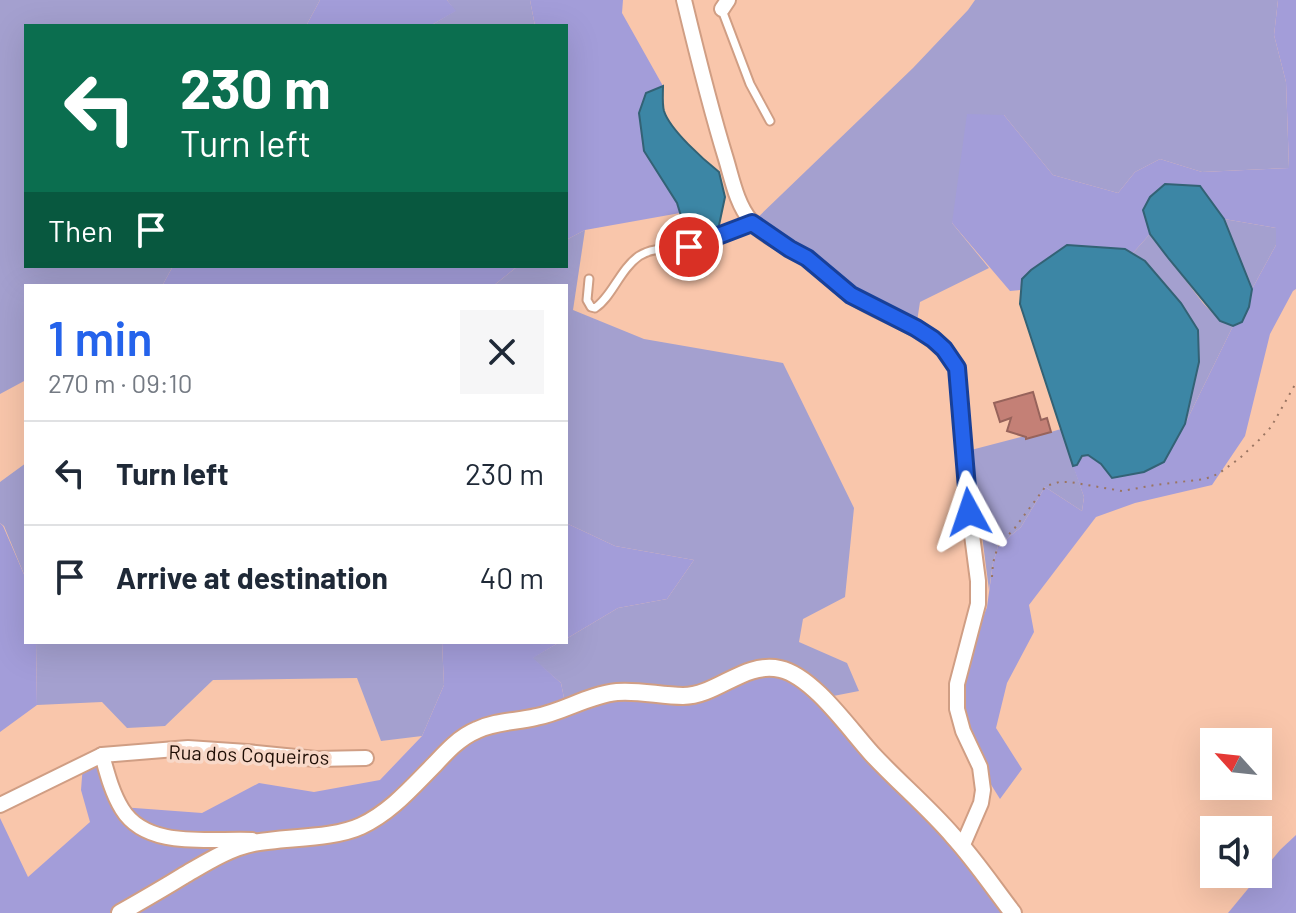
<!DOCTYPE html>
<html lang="en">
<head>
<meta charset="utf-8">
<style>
  :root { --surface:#fff; --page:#f6f6f7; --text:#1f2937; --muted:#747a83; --line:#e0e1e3; --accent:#2563eb }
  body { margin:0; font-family:Barlow,sans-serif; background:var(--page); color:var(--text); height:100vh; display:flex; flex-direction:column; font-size:30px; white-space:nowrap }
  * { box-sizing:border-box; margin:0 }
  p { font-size:26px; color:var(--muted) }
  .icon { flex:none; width:44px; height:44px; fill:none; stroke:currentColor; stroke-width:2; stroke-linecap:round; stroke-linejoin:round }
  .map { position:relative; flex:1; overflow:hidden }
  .panel { position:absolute; left:24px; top:284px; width:544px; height:360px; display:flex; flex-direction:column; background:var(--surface); border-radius:0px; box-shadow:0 8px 32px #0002 }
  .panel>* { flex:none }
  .top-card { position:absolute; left:24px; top:24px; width:544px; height:244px; border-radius:0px; box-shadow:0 8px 32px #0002; background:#0b6e4f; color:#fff; overflow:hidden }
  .needle { width:52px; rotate:297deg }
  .tools { position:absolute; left:1200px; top:728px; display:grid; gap:16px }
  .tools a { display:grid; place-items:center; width:72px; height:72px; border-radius:0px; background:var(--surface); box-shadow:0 8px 32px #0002; font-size:40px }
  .pin { position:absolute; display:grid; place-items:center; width:68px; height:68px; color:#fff; margin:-34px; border:4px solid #fff; border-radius:50%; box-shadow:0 2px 8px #0007 }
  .me { position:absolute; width:88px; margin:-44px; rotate:355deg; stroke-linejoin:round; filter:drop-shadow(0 0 6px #0008) }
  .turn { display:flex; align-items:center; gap:28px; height:168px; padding:0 24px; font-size:36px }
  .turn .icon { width:104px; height:104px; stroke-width:2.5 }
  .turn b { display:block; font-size:56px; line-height:68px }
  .then { display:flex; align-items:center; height:76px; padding:0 24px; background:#0003; gap:16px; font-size:30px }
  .round { display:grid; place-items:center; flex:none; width:84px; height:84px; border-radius:0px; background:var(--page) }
  .head { display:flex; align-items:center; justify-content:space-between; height:136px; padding:0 24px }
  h1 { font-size:48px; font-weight:600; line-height:60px; color:var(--accent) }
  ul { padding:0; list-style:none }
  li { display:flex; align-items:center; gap:24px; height:104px; padding:0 24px; border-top:2px solid var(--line) }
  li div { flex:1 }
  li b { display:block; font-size:30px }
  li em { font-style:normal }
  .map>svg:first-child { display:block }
</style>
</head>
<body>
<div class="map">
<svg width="1296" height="913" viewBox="0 0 1296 913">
  <rect width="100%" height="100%" fill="#f9c6ab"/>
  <g fill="#a4a0cf">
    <polygon points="0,0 320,0 306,26 26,26 26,266 173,266 162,286 26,286 26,380 0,394"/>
    <polygon points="447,0 530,0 535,26 430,26 455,11"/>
    <polygon points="975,0 1278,0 1274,35 1286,82 1289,168 1202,172 1160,159 1135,172 1118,193 1053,175 1004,115 952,223 989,268 920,302 916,328 870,306 752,223 913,68 968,10"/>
    <polygon points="1224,219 1276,228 1276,245 1252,289"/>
    <polygon points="585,230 573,310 644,339 783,363 854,508 845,597 803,619 799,642 847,663 859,691 823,698 699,695 566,708 561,683 532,658 560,642 566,642 566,639 618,608 667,599 694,560 615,546 566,523 566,286 493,286 518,266 566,266 566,240"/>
    <polygon points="1150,234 1203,303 1220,321 1233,326 1185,424 1199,362 1198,330 1181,303 1161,279 1145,261 1133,253"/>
    <polygon points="1061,429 1084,497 1082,511 1045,487 1021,527 998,546 993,563 989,590 971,450 1025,436 1027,439"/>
    <polygon points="26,463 26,579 4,526 0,523 0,482"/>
    <polygon points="36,642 442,642 444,685 422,736 381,741 357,678 213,680 165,726 127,728 102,702 37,705"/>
  </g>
  <g fill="#a39dd9">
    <polygon points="320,0 447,0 456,11 430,26 306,26"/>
    <polygon points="530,0 623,0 622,13 663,86 646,94 644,151 675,199 680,213 585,230 566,240 566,26 535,26"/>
    <path d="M 1278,0 L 1296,0 L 1296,289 L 1293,291 L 1270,334 L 1245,436 L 1212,485 L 1135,503 L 1096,517 L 1029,605 L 1034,632 L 1007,683 L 996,728 L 1022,769 L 1000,799 L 980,767 L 957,684 L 987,607 L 993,563 L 998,546 L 1021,527 L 1045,487 L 1082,511 L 1084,497 L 1073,466 L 1076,466 L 1084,455 C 1097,456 1104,468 1112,478 L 1164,462 L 1185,424 L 1233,326 L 1242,322 L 1249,307 L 1252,289 L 1276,245 L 1276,228 L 1224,219 L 1200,186 L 1143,210 L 1150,234 L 1133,253 L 1125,249 L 1023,279 L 1020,290 L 1010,291 L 952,223 L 967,114 L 1004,115 L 1053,175 L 1118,193 L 1135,172 L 1160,159 L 1202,172 L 1289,168 L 1286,82 L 1274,35 Z"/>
    <polygon points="173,266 518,266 493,286 162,286"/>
    <polygon points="0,523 3,526 26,579 26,642 36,642 37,705 0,732"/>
    <polygon points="566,523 615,546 694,560 667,599 618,608 566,639"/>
    <polygon points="442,642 560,642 533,658 561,683 566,708 631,692 699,695 781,669 823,698 1010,913 0,913 0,818 28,877 90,822 81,790 83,764 102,755 121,807 202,813 259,783 314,792 380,780 422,736 444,685"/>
    <polygon points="1296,835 1296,913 1228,913 1280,850"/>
  </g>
  <g fill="#3c86a5" stroke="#336275" stroke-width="2">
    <path d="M 663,86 C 663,93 662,104 664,111 C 670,130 704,160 719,172 L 725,197 L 718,230 L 702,237 L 693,238 L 685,229 L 677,203 L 644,151 L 639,113 L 646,93 Z"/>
    <polygon points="1165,184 1200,186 1224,219 1252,289 1249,307 1242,322 1233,326 1220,321 1169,259 1150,234 1143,210 1150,197"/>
    <polygon points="1067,245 1125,249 1145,261 1181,303 1198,330 1199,362 1185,424 1164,462 1144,472 1112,478 1101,464 1088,455 1082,456 1077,465 1073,466 1020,304 1022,279 1031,270"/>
  </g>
  <polygon fill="#c48076" stroke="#97635b" stroke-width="2" points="1033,392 1041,420 1047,418 1051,432 1026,439 1026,437 1007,431 1011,418 1000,422 994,403"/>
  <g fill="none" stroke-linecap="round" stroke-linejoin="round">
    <defs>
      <g id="service">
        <polyline points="722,10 750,84 770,121"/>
        <path d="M 589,279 L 587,300 L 591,307 L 595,308 C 612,297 620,269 639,256 C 656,245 676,251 694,246 C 714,241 733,231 752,223"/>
      </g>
      <g id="minor">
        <path d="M 684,0 C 697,54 710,107 726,159 C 732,179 737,205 751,221 C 765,238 789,246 807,258 C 823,269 836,286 854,297 C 890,320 934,328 957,368 L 969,512 L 978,581 L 978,604 L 957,684 L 957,709 L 963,731 L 980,767 L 983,790 L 981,803 L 962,847"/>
        <polyline points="722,9 728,0"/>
        <path d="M 102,755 C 107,773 112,793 122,809 C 147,850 211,838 252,840"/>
        <polyline points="0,805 102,755 188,748 247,752 316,759 366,758"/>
      </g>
      <path id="tertiary" d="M 120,913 C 141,901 162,889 183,876 C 204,864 228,848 254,843 C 285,837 333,839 361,826 C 391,812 412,787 435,764 C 447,751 460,737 477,730 C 496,721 515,722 536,717 C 563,712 588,695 617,692 C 639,690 661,696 683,696 C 717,696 744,661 780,669 C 813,676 850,730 872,754 C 898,782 928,807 953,836 C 975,860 993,887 1013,913"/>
    </defs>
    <use href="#service" stroke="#d09e84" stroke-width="11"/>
    <use href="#minor" stroke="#d09e84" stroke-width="18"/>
    <use href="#tertiary" stroke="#d09e84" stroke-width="20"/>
    <polyline stroke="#9a7562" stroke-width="2" stroke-dasharray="2 6" stroke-linecap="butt" points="992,577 993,563 998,546 1014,529 1046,486 1059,482 1070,482 1122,491 1155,485 1205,479 1218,474 1240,458 1259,440 1271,427 1296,383"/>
    <use href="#service" stroke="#fff" stroke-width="7"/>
    <use href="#minor" stroke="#fff" stroke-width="14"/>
    <use href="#tertiary" stroke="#fff" stroke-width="16"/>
  </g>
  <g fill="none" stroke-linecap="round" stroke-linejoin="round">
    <defs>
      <polyline id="route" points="689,247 752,223 790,249 807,258 851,295 916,328 933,339 944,349 957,368 969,512"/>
    </defs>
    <use href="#route" stroke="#184099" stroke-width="20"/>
    <use href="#route" stroke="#2563eb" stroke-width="14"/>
  </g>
  <g text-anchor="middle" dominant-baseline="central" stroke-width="7" stroke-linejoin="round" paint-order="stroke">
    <g font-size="20" fill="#1e0d04" stroke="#f8d8c8">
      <text transform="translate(249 754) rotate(2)">Rua dos Coqueiros</text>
    </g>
  </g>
</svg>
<div class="tools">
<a><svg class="needle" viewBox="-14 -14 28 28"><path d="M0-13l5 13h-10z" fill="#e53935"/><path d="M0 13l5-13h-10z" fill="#747a83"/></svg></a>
<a><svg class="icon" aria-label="sound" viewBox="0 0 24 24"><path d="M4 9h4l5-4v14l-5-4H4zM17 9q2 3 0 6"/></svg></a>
</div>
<div class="pin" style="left:689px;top:247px;background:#d93025"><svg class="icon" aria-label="arrive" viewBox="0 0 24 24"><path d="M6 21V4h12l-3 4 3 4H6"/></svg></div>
<svg class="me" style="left:969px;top:512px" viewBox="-20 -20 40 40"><path d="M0-17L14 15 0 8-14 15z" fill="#2563eb" stroke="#fff" stroke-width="4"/></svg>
<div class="top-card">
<div class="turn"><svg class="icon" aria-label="left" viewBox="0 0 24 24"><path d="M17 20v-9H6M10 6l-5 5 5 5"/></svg><div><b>230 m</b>Turn left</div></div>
<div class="then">Then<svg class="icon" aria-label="arrive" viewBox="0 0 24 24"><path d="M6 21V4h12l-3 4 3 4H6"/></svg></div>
</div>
<section class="panel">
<div class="head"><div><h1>1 min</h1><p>270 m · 09:10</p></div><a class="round"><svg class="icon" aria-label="close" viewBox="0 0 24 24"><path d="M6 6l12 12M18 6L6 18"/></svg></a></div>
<ul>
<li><svg class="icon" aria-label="left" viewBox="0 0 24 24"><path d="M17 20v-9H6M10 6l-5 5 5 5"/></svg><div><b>Turn left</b></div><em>230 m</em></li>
<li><svg class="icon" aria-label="arrive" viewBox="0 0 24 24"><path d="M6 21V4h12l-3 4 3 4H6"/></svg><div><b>Arrive at destination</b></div><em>40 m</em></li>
</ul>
</section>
</div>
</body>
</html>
